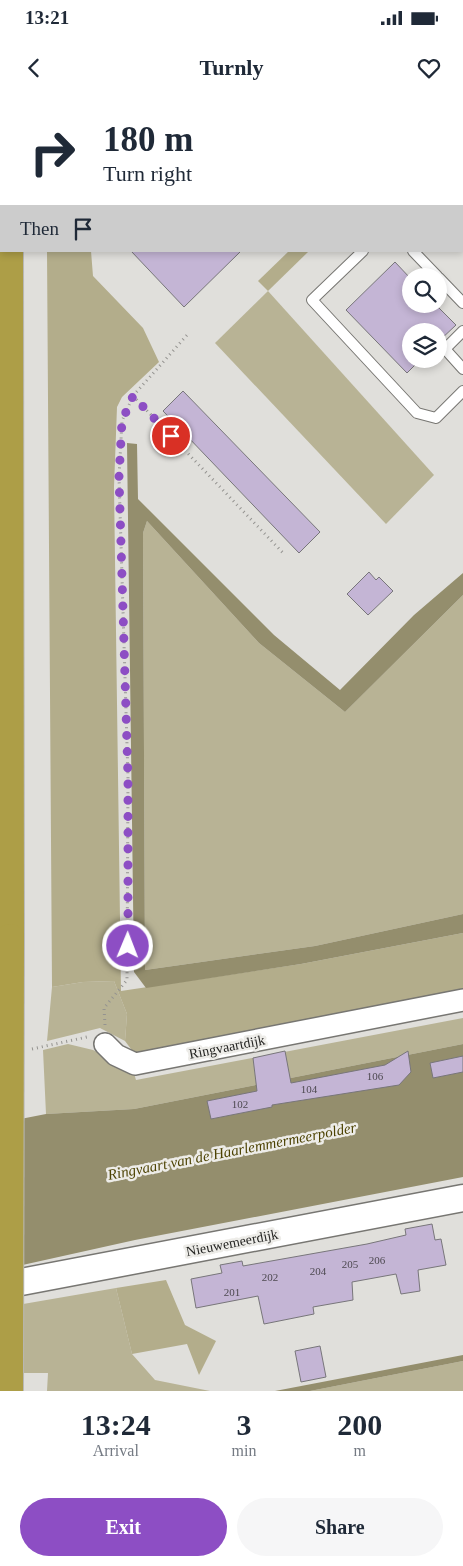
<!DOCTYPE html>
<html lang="en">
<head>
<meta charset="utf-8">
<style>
  :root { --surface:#fff; --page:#f6f6f7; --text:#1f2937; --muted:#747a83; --accent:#8d4ec4 }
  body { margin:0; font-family:Georgia,serif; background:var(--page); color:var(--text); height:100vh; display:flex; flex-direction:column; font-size:19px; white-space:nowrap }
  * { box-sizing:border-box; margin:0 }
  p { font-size:16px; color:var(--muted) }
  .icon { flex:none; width:28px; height:28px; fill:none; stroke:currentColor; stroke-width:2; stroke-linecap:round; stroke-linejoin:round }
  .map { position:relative; height:1291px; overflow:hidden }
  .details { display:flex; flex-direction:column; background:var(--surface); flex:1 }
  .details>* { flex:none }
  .hud { position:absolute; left:0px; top:0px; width:464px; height:152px; box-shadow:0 2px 8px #0003; background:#fff; color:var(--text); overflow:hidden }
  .tools { position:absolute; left:402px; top:168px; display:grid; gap:10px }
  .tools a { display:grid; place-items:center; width:45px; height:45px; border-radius:50%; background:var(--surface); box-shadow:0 2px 8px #0003; font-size:25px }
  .pin { position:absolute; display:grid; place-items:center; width:42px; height:42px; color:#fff; margin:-21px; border:2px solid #fff; border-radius:50%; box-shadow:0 1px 5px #0007 }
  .me { position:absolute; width:55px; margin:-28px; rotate:1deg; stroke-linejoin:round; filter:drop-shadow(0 0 4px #0008) }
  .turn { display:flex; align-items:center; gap:18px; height:105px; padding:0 20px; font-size:22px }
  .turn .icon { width:65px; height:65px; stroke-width:2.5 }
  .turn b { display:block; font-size:35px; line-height:42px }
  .then { display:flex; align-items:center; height:48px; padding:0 20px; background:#0003; gap:10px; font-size:19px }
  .eta { display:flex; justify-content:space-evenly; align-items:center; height:85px; text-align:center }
  .eta b { font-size:30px; font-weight:700; line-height:35px }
  .primary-button { display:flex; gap:10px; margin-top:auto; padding:10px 20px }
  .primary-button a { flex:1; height:58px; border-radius:30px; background:var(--accent); color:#fff; font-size:20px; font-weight:700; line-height:58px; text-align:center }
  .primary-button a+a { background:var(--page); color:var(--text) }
  .status { display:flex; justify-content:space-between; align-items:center; height:35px; padding:0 25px; background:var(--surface); direction:ltr }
  .status svg { height:14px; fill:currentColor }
  header { display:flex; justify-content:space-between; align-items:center; height:65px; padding:0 20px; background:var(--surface); font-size:22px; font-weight:700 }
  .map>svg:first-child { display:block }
</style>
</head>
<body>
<div class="status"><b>13:21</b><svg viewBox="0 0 49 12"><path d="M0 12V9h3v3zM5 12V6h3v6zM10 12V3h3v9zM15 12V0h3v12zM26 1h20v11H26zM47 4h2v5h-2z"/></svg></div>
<header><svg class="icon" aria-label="back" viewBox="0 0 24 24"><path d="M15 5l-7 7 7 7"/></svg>Turnly<svg class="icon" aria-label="heart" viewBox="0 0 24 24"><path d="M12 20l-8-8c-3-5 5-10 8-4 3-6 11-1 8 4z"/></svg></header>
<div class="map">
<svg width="463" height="1291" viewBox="0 0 463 1291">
  <rect width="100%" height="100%" fill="#e0dfdb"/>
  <g fill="#b8b395">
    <polygon points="268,191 434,375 386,424 215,243"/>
    <polygon points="147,421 259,543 345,612 463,495 463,814 315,846 145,870 143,433"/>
    <polygon points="114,881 127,914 125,941 100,928 47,941 52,887 83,882"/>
    <polygon points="463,918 463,944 134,1009 46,1014 43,950 68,944 93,950 133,970 136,980"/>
    <polygon points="116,1188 132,1254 155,1280 210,1291 47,1291 48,1273 0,1273 0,1208"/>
    <polygon points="463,1261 463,1291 310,1291"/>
  </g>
  <g fill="#b3ad8b">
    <polygon points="47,151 91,151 93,176 143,228 159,262 122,297 117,307 114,387 121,891 301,864 463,833 463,896 137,957 125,941 127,914 114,881 83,882 52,887"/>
    <polygon points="289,151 309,151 268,191 258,181"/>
    <polygon points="166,1180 185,1225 216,1241 199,1275 187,1244 132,1254 116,1188"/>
  </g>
  <g fill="#948e6d">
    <polygon points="127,343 137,344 138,399 274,535 340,590 414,515 463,473 463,495 345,612 259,543 147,421 143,433 145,870 315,846 463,814 463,833 301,864 146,888 134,872"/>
    <polygon points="463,944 463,1077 135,1140 0,1170 0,1023 46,1014 134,1009"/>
    <polygon points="463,1255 463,1261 310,1291 275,1291"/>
  </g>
  <g fill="#c4b5d5" stroke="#78767a">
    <polygon points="131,151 241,151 184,207"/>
    <polygon points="395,162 411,179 411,204 435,204 456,225 439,241 439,231 411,231 411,259 421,259 407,273 346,210"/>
    <polygon points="183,291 320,432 299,453 163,311"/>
    <polygon points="369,472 376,480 379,477 393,491 368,515 347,494"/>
    <polygon points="285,951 291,983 385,965 408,951 411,972 399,985 272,1005 272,1007 211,1019 207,1001 257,991 253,958"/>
    <polygon points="463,956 463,972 433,978 430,963"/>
    <polygon points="432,1124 435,1140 441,1139 446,1165 418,1170 420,1191 401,1194 396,1174 352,1182 353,1200 313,1207 314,1214 264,1224 258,1196 196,1208 191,1179 222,1173 220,1165 242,1161 243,1166 367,1144 406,1135 405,1129"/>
    <polygon points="320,1246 326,1277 301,1282 295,1251"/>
  </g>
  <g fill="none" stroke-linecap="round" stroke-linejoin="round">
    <defs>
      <g id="service">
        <polyline points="462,59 463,59"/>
        <polyline points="363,151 312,200 417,313 436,318 463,291"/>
        <polyline points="413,151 437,176"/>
        <polyline points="439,178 463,203"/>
        <polyline points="463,231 445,249 463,269"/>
      </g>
      <polyline id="minor" points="105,944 116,955 135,964 463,900"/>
      <polyline id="tertiary" points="0,1186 463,1098"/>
      <g id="motorway">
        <polyline points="10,1 10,0"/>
        <polyline points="9,151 10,838"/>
      </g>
    </defs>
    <use href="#service" stroke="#777672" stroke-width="12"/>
    <use href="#minor" stroke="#777672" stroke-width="24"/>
    <use href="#tertiary" stroke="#777672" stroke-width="29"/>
    <use href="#motorway" stroke="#b9b9b9" stroke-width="30"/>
    <g stroke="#949390" stroke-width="3" stroke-dasharray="1 4" stroke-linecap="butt">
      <polyline points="101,1 101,0"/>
      <polyline points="133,296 285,455"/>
      <polyline points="105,925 104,908 127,880 128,678 119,377 122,321 133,296 187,235"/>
      <polyline points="32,949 87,937"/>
    </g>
    <use href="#service" stroke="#fff" stroke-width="10"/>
    <use href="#minor" stroke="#fff" stroke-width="21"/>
    <use href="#tertiary" stroke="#fff" stroke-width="26"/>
    <use href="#motorway" stroke="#ad9e47" stroke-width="28"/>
    <defs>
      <polyline id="motorway-bridge" points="9,1291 10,838"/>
    </defs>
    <use href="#motorway-bridge" stroke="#b9b9b9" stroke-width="30" stroke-linecap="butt"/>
    <use href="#motorway-bridge" stroke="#ad9e47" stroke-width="28"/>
  </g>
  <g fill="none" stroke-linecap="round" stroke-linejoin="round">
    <polyline stroke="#8d4ec4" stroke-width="9" stroke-dasharray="0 16.2" points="128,846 128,678 119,377 122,321 133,296 171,336"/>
  </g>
  <g text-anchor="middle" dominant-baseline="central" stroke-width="5" stroke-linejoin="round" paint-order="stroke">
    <g font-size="11" fill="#4d4950">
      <text x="375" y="976">106</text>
      <text x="309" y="989">104</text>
      <text x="240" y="1004">102</text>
      <text x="377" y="1160">206</text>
      <text x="350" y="1164">205</text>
      <text x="318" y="1171">204</text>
      <text x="270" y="1177">202</text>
      <text x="232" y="1192">201</text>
    </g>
    <g font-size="14" fill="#252523" stroke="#edece8">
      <text transform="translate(227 947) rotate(-11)">Ringvaartdijk</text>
      <text transform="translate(232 1143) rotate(-11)">Nieuwemeerdijk</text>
    </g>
    <g font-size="15" font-style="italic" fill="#4c4202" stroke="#edece8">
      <text transform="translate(232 1051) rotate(-11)">Ringvaart van de Haarlemmermeerpolder</text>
    </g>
  </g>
</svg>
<div class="tools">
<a><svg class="icon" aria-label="search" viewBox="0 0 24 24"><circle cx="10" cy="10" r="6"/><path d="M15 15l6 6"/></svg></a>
<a><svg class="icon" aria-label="layers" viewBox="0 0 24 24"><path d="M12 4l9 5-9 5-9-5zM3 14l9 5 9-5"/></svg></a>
</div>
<div class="pin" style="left:171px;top:336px;background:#d93025"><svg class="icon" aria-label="arrive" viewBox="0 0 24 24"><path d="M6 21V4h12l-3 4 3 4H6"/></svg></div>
<svg class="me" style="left:128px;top:846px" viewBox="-20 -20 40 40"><circle r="17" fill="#8d4ec4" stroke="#fff" stroke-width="3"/><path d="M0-11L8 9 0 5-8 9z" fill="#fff"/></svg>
<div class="hud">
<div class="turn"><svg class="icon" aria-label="right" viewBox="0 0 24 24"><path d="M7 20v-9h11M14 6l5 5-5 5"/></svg><div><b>180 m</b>Turn right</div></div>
<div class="then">Then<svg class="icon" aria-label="arrive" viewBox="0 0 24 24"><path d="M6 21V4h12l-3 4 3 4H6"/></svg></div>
</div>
</div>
<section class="details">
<div class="eta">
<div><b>13:24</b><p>Arrival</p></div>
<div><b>3</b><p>min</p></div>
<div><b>200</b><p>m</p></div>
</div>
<div class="primary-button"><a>Exit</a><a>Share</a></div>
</section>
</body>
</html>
